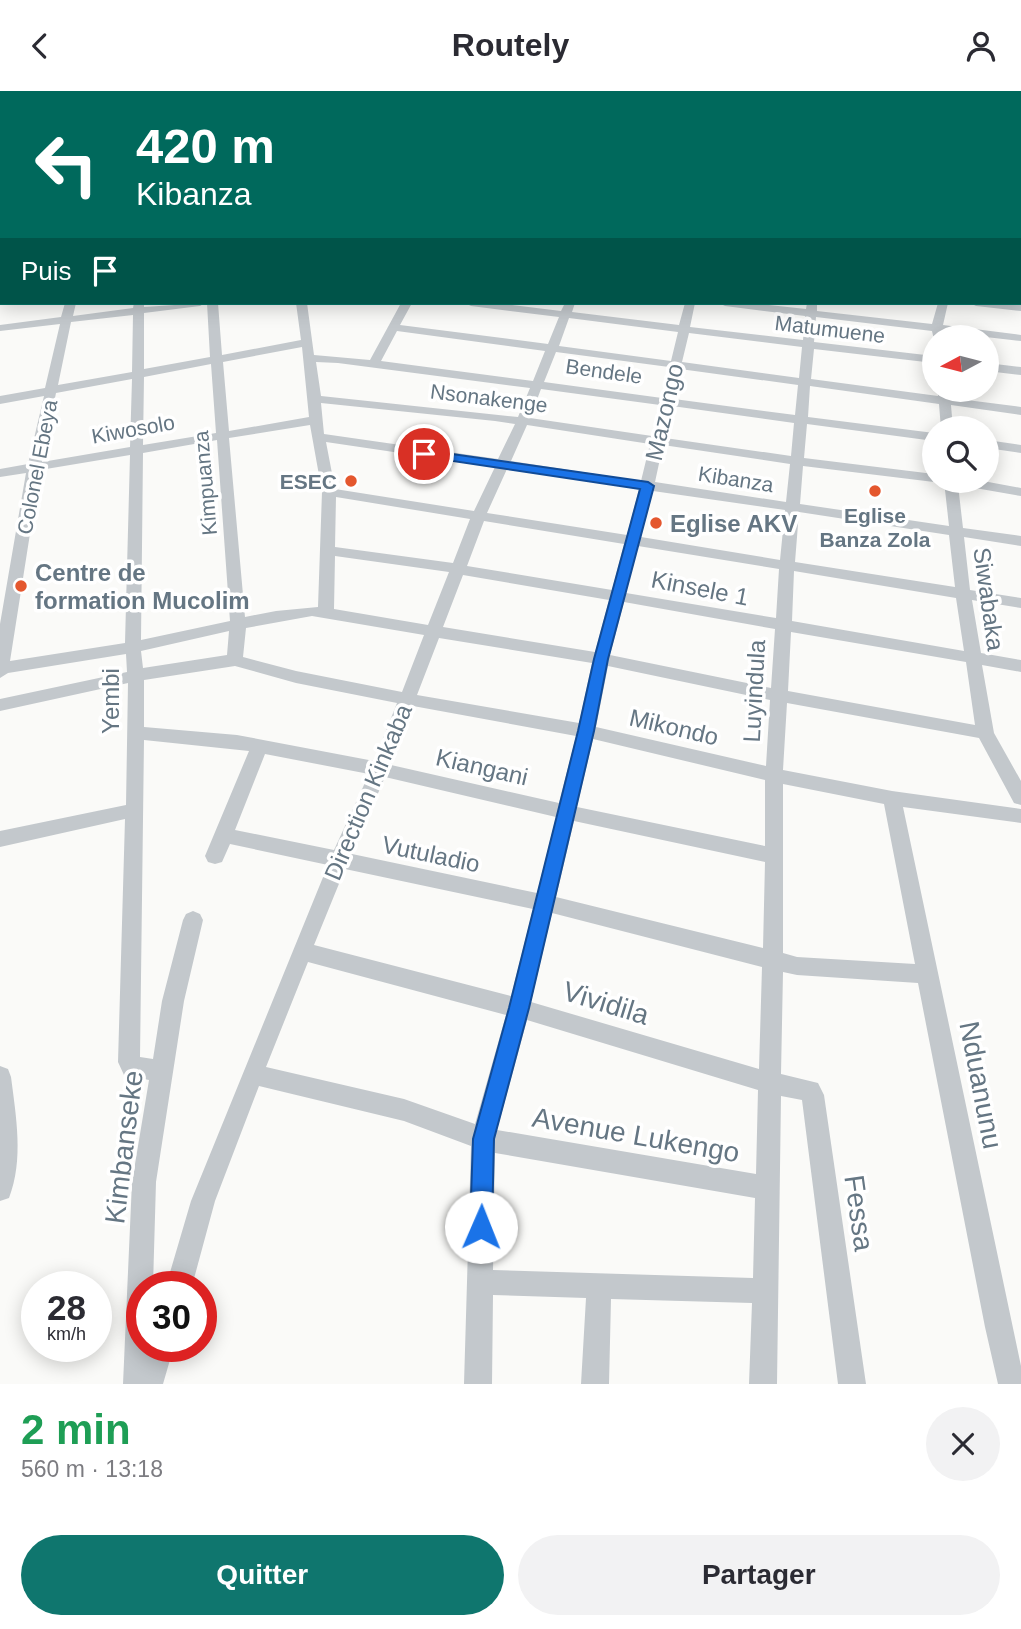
<!DOCTYPE html>
<html lang="fr">
<head>
<meta charset="utf-8">
<style>
  :root { --surface:#fff; --page:#f2f2f3; --text:#2b2b33; --muted:#7c7c81; --accent:#0f766e }
  body { margin:0; font-family:Helvetica,sans-serif; background:var(--page); color:var(--text); height:100vh; display:flex; flex-direction:column; font-size:26px; white-space:nowrap }
  * { box-sizing:border-box; margin:0 }
  p { font-size:23px; color:var(--muted) }
  .icon { flex:none; width:38px; height:38px; fill:none; stroke:currentColor; stroke-width:2; stroke-linecap:round; stroke-linejoin:round }
  .map { position:relative; height:1293px; overflow:hidden }
  .panel { display:flex; flex-direction:column; background:var(--surface); flex:1 }
  .panel>* { flex:none }
  .banner { position:absolute; left:0px; top:0px; width:1022px; height:214px; box-shadow:0 4px 18px #0003; background:#00695c; color:#fff; overflow:hidden }
  .needle { width:46px; rotate:263deg }
  .controls { position:absolute; left:922px; top:234px; display:grid; gap:14px }
  .controls a { display:grid; place-items:center; width:77px; height:77px; border-radius:50%; background:var(--surface); box-shadow:0 4px 18px #0003; font-size:35px }
  .speed { position:absolute; left:21px; top:1180px; display:flex; gap:14px; font-size:35px; font-weight:700; text-align:center }
  .speed>* { display:grid; place-content:center; width:91px; height:91px; border-radius:50%; background:var(--surface); box-shadow:0 4px 18px #0003; line-height:1 }
  .speed small { font-size:18px; font-weight:400 }
  .speed .limit { border:10px solid #d22; background:#fff; color:#111 }
  .pin { position:absolute; display:grid; place-items:center; width:60px; height:60px; color:#fff; margin:-30px; border:4px solid #fff; border-radius:50%; box-shadow:0 2px 7px #0007 }
  .me { position:absolute; width:77px; margin:-38px; rotate:1deg; stroke-linejoin:round; filter:drop-shadow(0 0 5px #0008) }
  .turn { display:flex; align-items:center; gap:24px; height:147px; padding:0 21px; font-size:32px }
  .turn .icon { width:91px; height:91px; stroke-width:2.5 }
  .turn b { display:block; font-size:49px; line-height:60px }
  .then { display:flex; align-items:center; height:66px; padding:0 21px; background:#0003; gap:14px; font-size:26px }
  .round { display:grid; place-items:center; flex:none; width:74px; height:74px; border-radius:37px; background:var(--page) }
  .headline { display:flex; align-items:center; justify-content:space-between; height:119px; padding:0 21px }
  h1 { font-size:42px; font-weight:600; line-height:52px; color:#1e9e55 }
  .button { display:flex; gap:14px; margin-top:auto; padding:14px 21px }
  .button a { flex:1; height:80px; border-radius:42px; background:var(--accent); color:#fff; font-size:28px; font-weight:600; line-height:80px; text-align:center }
  .button a+a { background:var(--page); color:var(--text) }
  header { display:flex; justify-content:space-between; align-items:center; height:91px; padding:0 21px; background:var(--surface); font-size:32px; font-weight:600 }
  .map>svg:first-child { display:block }
</style>
</head>
<body>
<header><svg class="icon" aria-label="back" viewBox="0 0 24 24"><path d="M15 5l-7 7 7 7"/></svg>Routely<svg class="icon" aria-label="person" viewBox="0 0 24 24"><circle cx="12" cy="8" r="4"/><path d="M4 21q1-7 8-7t8 7"/></svg></header>
<div class="map">
<svg width="1021" height="1293" viewBox="0 0 1021 1293">
  <rect width="100%" height="100%" fill="#fafaf8"/>
  <g fill="none" stroke-linecap="round" stroke-linejoin="round">
    <g fill="#c3c8cc" fill-rule="evenodd">
      <polygon points="37,0 45,0 36,2"/>
      <rect x="83" y="0" width="8" height="2"/>
      <rect x="131" y="0" width="8" height="2"/>
      <rect x="182" y="0" width="8" height="2"/>
      <rect x="230" y="0" width="8" height="2"/>
      <polygon points="278,0 286,0 277,2"/>
      <rect x="303" y="0" width="8" height="2"/>
      <rect x="352" y="0" width="8" height="2"/>
      <rect x="397" y="0" width="8" height="2"/>
      <rect x="449" y="0" width="8" height="2"/>
      <polygon points="468,0 504,0 465,2"/>
      <polygon points="536,0 544,0 546,2 537,2"/>
      <polygon points="582,0 590,0 591,2 583,2"/>
      <rect x="633" y="0" width="8" height="2"/>
      <polygon points="695,0 703,0 704,2 696,2"/>
      <polygon points="912,0 944,0 942,2"/>
      <rect x="0" y="5" width="2" height="4"/>
      <rect x="1020" y="17" width="1" height="4"/>
      <rect x="0" y="23" width="2" height="4"/>
      <rect x="1020" y="42" width="1" height="6"/>
      <rect x="1020" y="63" width="1" height="6"/>
      <polygon points="2,80 2,89 0,90 0,81"/>
      <rect x="1020" y="85" width="1" height="6"/>
      <rect x="1020" y="106" width="1" height="6"/>
      <rect x="1020" y="130" width="1" height="6"/>
      <rect x="1020" y="176" width="1" height="6"/>
      <rect x="0" y="188" width="2" height="6"/>
      <polygon points="0,204 2,212 5,212 0,214"/>
      <path d="M 65,212 L 76,212 L 73,225 L 133,217 L 134,212 L 144,212 L 144,216 L 205,212 L 200,215 L 144,222 L 144,278 L 210,266 L 207,212 L 218,212 L 222,264 L 301,249 L 296,212 L 307,212 L 314,264 L 370,269 L 401,212 L 412,212 L 400,234 L 548,253 L 559,226 L 471,215 L 465,212 L 496,212 L 561,220 L 565,212 L 575,212 L 572,221 L 679,234 L 685,212 L 695,212 L 690,236 L 803,249 L 805,225 L 725,215 L 719,212 L 751,212 L 806,218 L 807,212 L 817,212 L 817,220 L 932,233 L 938,212 L 948,212 L 943,234 L 1021,244 L 1021,250 L 943,241 L 943,247 L 934,249 L 932,240 L 816,226 L 814,251 L 934,265 L 934,272 L 814,258 L 811,288 L 938,305 L 938,299 L 950,299 L 951,307 L 1021,316 L 1021,324 L 951,314 L 953,338 L 941,338 L 939,313 L 810,295 L 808,326 L 934,342 L 934,350 L 807,333 L 804,367 L 934,383 L 934,390 L 937,390 L 934,391 L 803,375 L 800,413 L 949,435 L 944,390 L 983,390 L 1021,397 L 1021,405 L 958,394 L 963,437 L 1021,445 L 1021,455 L 964,446 L 970,499 L 1021,507 L 1021,517 L 972,509 L 981,562 L 1021,569 L 1021,581 L 982,574 L 994,642 L 1021,690 L 1021,714 L 1014,712 L 979,647 L 787,612 L 783,679 L 892,700 L 1021,718 L 1021,732 L 903,716 L 1021,1275 L 1021,1293 L 998,1293 L 985,1236 L 918,892 L 797,884 L 783,881 L 781,983 L 818,992 L 824,1004 L 866,1293 L 838,1293 L 802,1009 L 781,1005 L 777,1293 L 749,1293 L 752,1212 L 611,1208 L 609,1293 L 581,1293 L 586,1207 L 493,1204 L 492,1293 L 464,1293 L 471,1055 L 404,1030 L 259,995 L 215,1110 L 192,1195 L 166,1195 L 191,1110 L 328,774 L 230,753 L 222,771 L 215,773 L 208,771 L 205,765 L 249,660 L 144,649 L 140,966 L 153,968 L 162,910 L 183,829 L 186,823 L 193,820 L 200,823 L 203,829 L 184,910 L 156,1091 L 153,1195 L 142,1195 L 142,1255 L 174,1255 L 163,1293 L 123,1293 L 132,1091 L 149,989 L 124,984 L 118,971 L 125,728 L 0,756 L 0,740 L 126,714 L 128,592 L 0,620 L 0,608 L 127,581 L 126,563 L 8,582 L 0,587 L 0,533 L 26,382 L 0,386 L 0,378 L 28,373 L 44,305 L 0,313 L 0,305 L 45,297 L 60,233 L 0,240 L 0,234 L 61,226 ZM 133,224 L 132,281 L 58,294 L 71,231 ZM 569,227 L 678,241 L 671,270 L 559,255 ZM 397,240 L 545,260 L 533,290 L 381,270 ZM 689,242 L 802,256 L 799,287 L 682,271 ZM 302,256 L 309,326 L 229,340 L 223,271 ZM 556,261 L 669,276 L 662,307 L 544,291 ZM 316,271 L 338,272 L 530,297 L 518,326 L 321,305 ZM 211,273 L 216,342 L 143,354 L 144,286 ZM 680,278 L 798,294 L 795,324 L 674,308 ZM 132,288 L 130,356 L 42,371 L 56,302 ZM 541,298 L 660,314 L 652,345 L 530,327 ZM 321,312 L 495,330 L 515,333 L 498,368 L 324,343 ZM 672,315 L 794,332 L 791,365 L 665,347 ZM 310,334 L 322,401 L 318,516 L 276,520 L 245,526 L 229,347 ZM 527,334 L 650,353 L 641,390 L 511,370 ZM 217,349 L 230,530 L 141,549 L 143,362 ZM 326,351 L 495,376 L 474,420 L 335,398 ZM 663,354 L 790,373 L 786,411 L 655,391 ZM 130,364 L 125,552 L 10,570 L 40,379 ZM 507,378 L 639,398 L 627,444 L 487,422 ZM 653,400 L 785,419 L 780,469 L 641,446 ZM 336,406 L 470,428 L 453,472 L 335,456 ZM 799,421 L 949,444 L 955,496 L 795,471 ZM 484,430 L 624,453 L 612,499 L 467,475 ZM 638,455 L 779,478 L 776,527 L 626,502 ZM 335,465 L 449,481 L 428,534 L 334,518 ZM 794,480 L 956,507 L 964,560 L 792,530 ZM 463,484 L 609,509 L 595,561 L 443,536 ZM 624,511 L 775,538 L 771,597 L 610,564 ZM 312,525 L 424,544 L 402,601 L 296,580 L 243,566 L 246,537 ZM 229,540 L 227,564 L 143,577 L 141,560 ZM 791,541 L 966,571 L 975,634 L 788,600 ZM 439,547 L 592,572 L 579,632 L 417,604 ZM 235,575 L 296,592 L 397,612 L 374,670 L 237,644 L 144,636 L 144,589 ZM 608,575 L 770,609 L 766,675 L 596,636 ZM 413,615 L 576,645 L 559,712 L 391,674 ZM 593,648 L 765,689 L 765,755 L 577,716 ZM 265,663 L 369,683 L 334,759 L 235,739 ZM 385,686 L 556,726 L 537,802 L 352,763 ZM 783,693 L 884,713 L 915,873 L 797,866 L 783,862 ZM 574,730 L 765,771 L 763,857 L 556,806 ZM 345,778 L 533,818 L 511,905 L 314,854 ZM 552,822 L 762,876 L 759,978 L 531,911 ZM 308,871 L 506,924 L 475,1033 L 404,1008 L 266,976 ZM 527,929 L 758,999 L 756,1083 L 497,1039 ZM 495,1062 L 755,1107 L 753,1187 L 493,1179 Z"/>
      <polygon points="970,212 1021,214 1021,220 976,215"/>
      <polygon points="987,272 1021,276 1021,284 987,280"/>
      <polygon points="987,349 1021,354 1021,362 987,357"/>
      <path d="M 0,975 L 8,978 L 11,986 C 16,1025 24,1069 9,1107 L 0,1110 Z"/>
    </g>
    <g fill="#c3c8cc" fill-rule="evenodd">
      <rect x="0" y="100" width="2" height="6"/>
      <rect x="1020" y="153" width="1" height="8"/>
    </g>
  </g>
  <polygon fill="#1a73e8" stroke="#114b97" stroke-width="2" points="424,359 648,391 654,395 608,568 594,640 529,917 494,1048 492,1136 489,1144 481,1147 473,1144 470,1136 473,1048 509,917 578,640 594,568 640,398 419,365 419,360"/>
  <g fill="#e4572e" stroke="#fff" stroke-width="2.5">
    <circle cx="351" cy="390" r="7"/>
    <circle cx="875" cy="400" r="7"/>
    <circle cx="656" cy="432" r="7"/>
    <circle cx="21" cy="495" r="7"/>
  </g>
  <g text-anchor="middle" dominant-baseline="central" stroke-width="7" stroke-linejoin="round" paint-order="stroke">
    <g font-size="21" fill="#657683" stroke="#fff">
      <text transform="translate(830 238) rotate(7)">Matumuene</text>
      <text transform="translate(604 280) rotate(8)">Bendele</text>
      <text transform="translate(489 307) rotate(7)">Nsonakenge</text>
      <text transform="translate(133 338) rotate(-10)">Kiwosolo</text>
      <text transform="translate(37 376) rotate(-79)">Colonel Ebeya</text>
      <text transform="translate(736 388) rotate(9)">Kibanza</text>
      <text transform="translate(205 392) rotate(-95)">Kimpuanza</text>
    </g>
    <g font-size="21" font-weight="bold" fill="#657683" stroke="#fff" text-anchor="end">
      <text x="337" y="390">ESEC</text>
      <text x="875" y="424" text-anchor="middle">Eglise<tspan x="875" dy="24">Banza Zola</tspan></text>
    </g>
    <g font-size="24" fill="#657683" stroke="#fff">
      <text transform="translate(664 321) rotate(-77)">Mazongo</text>
      <text transform="translate(700 497) rotate(11)">Kinsele 1</text>
      <text transform="translate(989 508) rotate(82)">Siwabaka</text>
      <text transform="translate(754 600) rotate(-87)">Luyindula</text>
      <text transform="translate(110 610) rotate(-90)">Yembi</text>
      <text transform="translate(674 636) rotate(13)">Mikondo</text>
      <text transform="translate(482 676) rotate(13)">Kiangani</text>
      <text transform="translate(368 701) rotate(-67)">Direction Kinkaba</text>
      <text transform="translate(431 763) rotate(12)">Vutuladio</text>
    </g>
    <g font-size="24" font-weight="bold" fill="#657683" stroke="#fff" text-anchor="start">
      <text x="670" y="432">Eglise AKV</text>
      <text x="35" y="481">Centre de<tspan x="35" dy="28">formation Mucolim</tspan></text>
    </g>
    <g font-size="28" fill="#657683" stroke="#fff">
      <text transform="translate(606 912) rotate(17)">Vividila</text>
      <text transform="translate(981 994) rotate(79)">Nduanunu</text>
      <text transform="translate(636 1044) rotate(10)">Avenue Lukengo</text>
      <text transform="translate(124 1056) rotate(-83)">Kimbanseke</text>
      <text transform="translate(859 1122) rotate(82)">Fessa</text>
    </g>
  </g>
</svg>
<div class="controls">
<a><svg class="needle" viewBox="-14 -14 28 28"><path d="M0-13l5 13h-10z" fill="#e53935"/><path d="M0 13l5-13h-10z" fill="#7c7c81"/></svg></a>
<a><svg class="icon" aria-label="search" viewBox="0 0 24 24"><circle cx="10" cy="10" r="6"/><path d="M15 15l6 6"/></svg></a>
</div>
<div class="speed"><div>28<small>km/h</small></div><div class="limit">30</div></div>
<div class="pin" style="left:424px;top:363px;background:#d93025"><svg class="icon" aria-label="arrive" viewBox="0 0 24 24"><path d="M6 21V4h12l-3 4 3 4H6"/></svg></div>
<svg class="me" style="left:481px;top:1136px" viewBox="-20 -20 40 40"><circle r="19" fill="#fff"/><path d="M0-13L10 11 0 6-10 11z" fill="#1a73e8"/></svg>
<div class="banner">
<div class="turn"><svg class="icon" aria-label="left" viewBox="0 0 24 24"><path d="M17 20v-9H6M10 6l-5 5 5 5"/></svg><div><b>420 m</b>Kibanza</div></div>
<div class="then">Puis<svg class="icon" aria-label="arrive" viewBox="0 0 24 24"><path d="M6 21V4h12l-3 4 3 4H6"/></svg></div>
</div>
</div>
<section class="panel">
<div class="headline"><div><h1>2 min</h1><p>560 m · 13:18</p></div><a class="round"><svg class="icon" aria-label="close" viewBox="0 0 24 24"><path d="M6 6l12 12M18 6L6 18"/></svg></a></div>
<div class="button"><a>Quitter</a><a>Partager</a></div>
</section>
</body>
</html>
